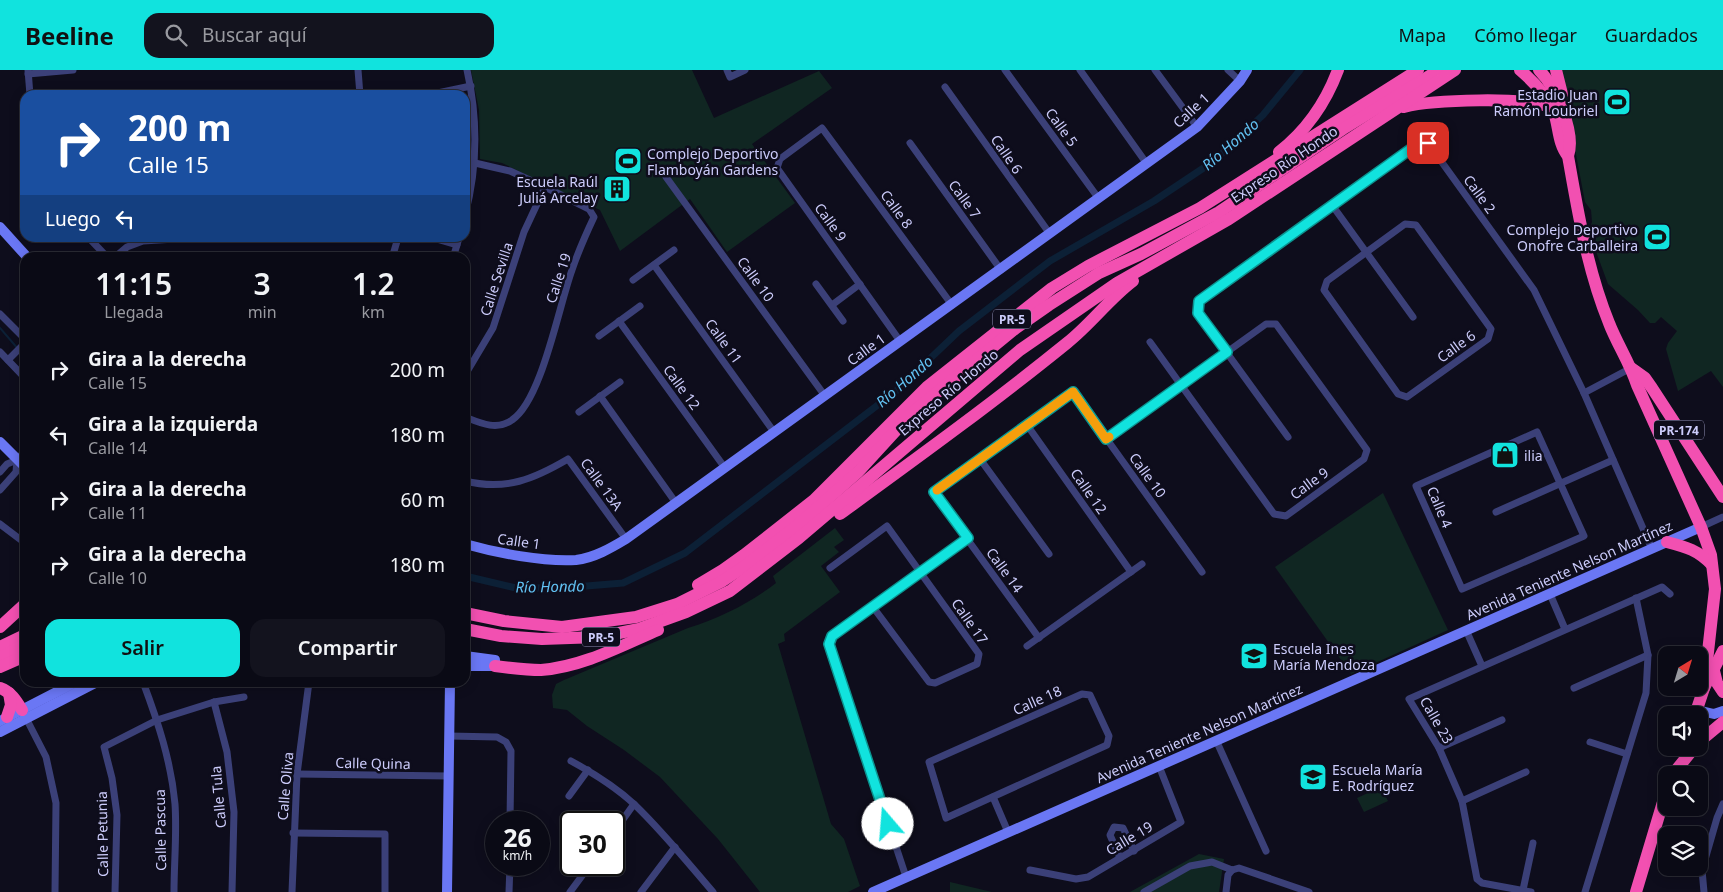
<!DOCTYPE html>
<html lang="es">
<head>
<meta charset="utf-8">
<style>
  :root { --surface:#0a0a15; --page:#13131e; --text:#f1f3f6; --muted:#999aa0; --line:#2a2b34; --accent:#11e3de }
  body { margin:0; font-family:"Noto Sans",sans-serif; background:var(--page); color:var(--text); height:100vh; display:flex; flex-direction:column; font-size:19px; white-space:nowrap }
  * { box-sizing:border-box; margin:0 }
  p { font-size:16px; color:var(--muted) }
  .icon { flex:none; width:28px; height:28px; fill:none; stroke:currentColor; stroke-width:2; stroke-linecap:round; stroke-linejoin:round }
  .map { position:relative; flex:1; overflow:hidden }
  .details { position:absolute; left:20px; top:182px; width:450px; height:435px; display:flex; flex-direction:column; background:var(--surface); border-radius:15px; box-shadow:0 2px 12px #0003,0 0 0 1px var(--line) }
  .details>* { flex:none }
  .top-card { position:absolute; left:20px; top:20px; width:450px; height:152px; border-radius:15px; box-shadow:0 2px 12px #0003,0 0 0 1px var(--line); background:#1a4fa0; color:#fff; overflow:hidden }
  .needle { width:32px; rotate:38deg }
  .tools { position:absolute; left:1658px; top:576px; display:grid; gap:10px }
  .tools a { display:grid; place-items:center; width:50px; height:50px; border-radius:10px; background:var(--surface); box-shadow:0 2px 12px #0003,0 0 0 1px var(--line); font-size:25px }
  .speed { position:absolute; left:485px; top:741px; display:flex; gap:10px; font-size:25px; font-weight:700; text-align:center }
  .speed>* { display:grid; place-content:center; width:65px; height:65px; border-radius:50%; background:var(--surface); box-shadow:0 2px 12px #0003,0 0 0 1px var(--line); line-height:1 }
  .speed small { font-size:12px; font-weight:400 }
  .speed .limit { border:2px solid #111; border-radius:8px; background:#fff; color:#111 }
  .pin { position:absolute; display:grid; place-items:center; width:42px; height:42px; color:#fff; margin:-21px; border-radius:10px; box-shadow:0 2px 8px #0006 }
  .me { position:absolute; width:55px; margin:-28px; rotate:342deg; stroke-linejoin:round; filter:drop-shadow(0 0 4px #0008) }
  .turn { display:flex; align-items:center; gap:18px; height:105px; padding:0 25px; font-size:22px }
  .turn .icon { width:65px; height:65px; stroke-width:2.5 }
  .turn b { display:block; font-size:35px; line-height:42px }
  .then { display:flex; align-items:center; height:48px; padding:0 25px; background:#0003; gap:10px; font-size:19px }
  .eta { display:flex; justify-content:space-evenly; align-items:center; height:85px; text-align:center }
  .eta b { font-size:30px; font-weight:600; line-height:35px }
  .button { display:flex; gap:10px; margin-top:auto; padding:10px 25px }
  .button a { flex:1; height:58px; border-radius:15px; background:var(--accent); color:#111; font-size:20px; font-weight:600; line-height:58px; text-align:center }
  .button a+a { background:var(--page); color:var(--text) }
  ul { padding:0; list-style:none }
  li { display:flex; align-items:center; gap:15px; height:65px; padding:0 25px }
  li div { flex:1 }
  li b { display:block; font-size:19px }
  li em { font-style:normal }
  header { display:flex; align-items:center; gap:30px; box-sizing:border-box; height:70px; padding:0 25px; background:var(--accent); color:#111 }
  header strong { font-size:24px }
  nav { display:flex; gap:28px; margin-inline-start:auto; font-size:18px }
  .search { width:350px; height:45px; background:var(--page); display:flex; align-items:center; gap:12px; box-sizing:border-box; padding:0 18px; border-radius:15px; color:var(--muted); font-size:19px }
  .map>svg:first-child { display:block }
</style>
</head>
<body>
<header>
<strong>Beeline</strong>
<div class="search"><svg class="icon" aria-label="search" viewBox="0 0 24 24"><circle cx="10" cy="10" r="6"/><path d="M15 15l6 6"/></svg>Buscar aquí</div>
<nav><a>Mapa</a><a>Cómo llegar</a><a>Guardados</a></nav>
</header>
<div class="map">
<svg width="1723" height="822" viewBox="0 0 1723 822">
  <rect width="100%" height="100%" fill="#0e0d1c"/>
  <g fill="#102622">
    <polygon points="471,0 692,0 714,48 819,1 832,18 752,74 795,133 727,182 690,129 620,181 600,140 502,93 480,89 479,40"/>
    <polygon points="1560,0 1723,0 1723,317 1711,301 1678,321 1666,279 1668,273 1677,261 1661,247 1655,253 1650,253 1638,240 1608,214 1594,176 1590,157 1592,152 1591,140 1585,132"/>
    <polygon points="1383,423 1448,560 1351,604 1275,497"/>
    <path d="M 835,458 L 844,470 L 834,477 L 839,482 L 821,496 L 840,522 L 784,564 L 785,571 L 778,574 L 831,754 L 844,769 L 860,816 L 848,822 L 760,822 L 718,769 L 660,707 L 624,680 L 587,656 L 567,640 L 553,638 L 552,625 L 556,614 L 564,610 L 688,558 C 720,548 750,533 776,513 L 773,506 Z"/>
    <polygon points="1381,717 1388,731 1364,742 1357,728"/>
    <polygon points="1199,784 1224,789 1219,822 1130,822"/>
    <polygon points="950,812 992,822 950,822"/>
  </g>
  <g fill="none" stroke-linecap="round" stroke-linejoin="round">
    <polyline stroke="#0c2036" stroke-width="2" points="0,258 25,287"/>
    <polyline stroke="#0c2036" stroke-width="7" points="465,506 516,518 562,518 623,513 685,483 896,321 959,261 1050,191 1154,131 1214,91 1263,45 1300,0"/>
    <g stroke="#3b4078" stroke-width="7">
      <polyline points="28,0 30,25"/>
      <polyline points="358,0 360,25"/>
      <polyline points="727,0 730,7 745,0"/>
      <polyline points="1005,0 1099,129"/>
      <polyline points="1080,0 1147,94"/>
      <polyline points="1155,0 1197,57"/>
      <polyline points="1228,0 1240,11"/>
      <polyline points="28,4 73,0"/>
      <polyline points="945,17 1050,164"/>
      <polyline points="428,25 471,16"/>
      <polyline points="910,73 1001,200"/>
      <polyline points="666,107 825,326"/>
      <polyline points="1332,135 1413,247"/>
      <path d="M 465,145 C 478,96 478,49 467,0"/>
      <polygon points="1405,154 1416,155 1491,259 1488,269 1407,327 1398,324 1324,220 1327,211"/>
      <polyline points="89,168 108,188"/>
      <polyline points="433,168 457,175"/>
      <polyline points="114,188 127,177 143,171 191,168"/>
      <polyline points="392,188 398,168"/>
      <polyline points="453,188 459,168"/>
      <polyline points="654,195 774,362"/>
      <polyline points="633,210 674,180"/>
      <polyline points="816,214 843,251"/>
      <polyline points="832,235 860,214"/>
      <polyline points="0,244 25,269"/>
      <polyline points="619,251 725,398"/>
      <polyline points="599,266 640,236"/>
      <polyline points="900,271 777,98 780,89 822,58 952,235"/>
      <polyline points="0,282 25,308"/>
      <polyline points="8,290 25,273"/>
      <polyline points="465,305 493,258 524,162 545,117"/>
      <polyline points="1584,323 1631,298"/>
      <polyline points="600,326 676,433"/>
      <polyline points="579,342 620,312"/>
      <path d="M 465,347 C 480,353 497,361 512,350 C 542,330 559,235 572,200 C 578,182 586,164 594,147 L 589,139 L 545,117 L 510,101 L 475,93"/>
      <polyline points="1027,355 1131,502"/>
      <polygon points="1537,362 1584,466 1462,519 1416,416"/>
      <polyline points="1288,367 1198,243 1199,231 1419,73 1428,73 1534,220 1584,323 1652,479"/>
      <polyline points="1106,369 1266,254 1276,254 1367,380 1364,389 1286,446 1274,444 1150,272"/>
      <polyline points="980,389 1049,484"/>
      <polyline points="0,402 7,394 17,390"/>
      <path d="M 465,411 C 506,421 534,409 568,389 L 626,469"/>
      <polyline points="0,420 16,402 17,390 22,384"/>
      <polyline points="1496,442 1613,390"/>
      <polyline points="0,454 25,473"/>
      <polyline points="1701,457 1723,447"/>
      <polyline points="830,498 887,456 979,584 977,594 935,613 929,612 873,537"/>
      <polyline points="1550,524 1565,559"/>
      <polyline points="1466,560 1482,596"/>
      <polyline points="1039,568 933,422 1073,322 1202,502"/>
      <polyline points="1027,576 1142,494"/>
      <path d="M 143,612 C 158,652 171,691 175,734 C 177,763 174,793 174,822"/>
      <polyline points="1574,618 1648,585"/>
      <polygon points="1082,624 1090,625 1109,666 1107,675 946,748 929,692"/>
      <polyline points="214,632 227,682 234,742 232,822"/>
      <polyline points="26,648 46,687 56,733 55,822"/>
      <polyline points="449,666 497,667 506,672 511,681 510,752"/>
      <polyline points="1216,670 1266,781"/>
      <polyline points="1590,672 1627,684"/>
      <polyline points="1439,678 1502,650"/>
      <path d="M 571,691 C 593,703 617,718 635,735 C 663,762 688,793 713,822"/>
      <polyline points="297,704 449,706"/>
      <polyline points="569,726 588,700"/>
      <polyline points="993,727 1008,762"/>
      <polyline points="1462,731 1526,702"/>
      <polyline points="614,762 634,734"/>
      <polyline points="293,763 385,764 385,822"/>
      <polyline points="1120,788 1110,765 1114,757 1123,758 1134,781"/>
      <polyline points="1030,800 1076,809 1088,807 1181,752 1159,696"/>
      <polyline points="1232,800 1239,798 1309,822"/>
      <polyline points="906,807 829,574 832,566 967,469"/>
      <polyline points="1523,820 1533,773"/>
      <polyline points="115,822 117,745 112,708 104,677 157,650 214,632 244,627"/>
      <polyline points="292,822 297,704 309,612"/>
      <polyline points="509,822 510,795"/>
      <polyline points="570,822 590,795"/>
      <polyline points="641,822 675,777"/>
      <polyline points="1144,822 1190,796 1212,792 1232,800"/>
      <polyline points="1226,822 1228,805 1232,800"/>
      <polyline points="1531,822 1482,813 1477,809 1462,731 1439,678 1409,629 1662,517 1670,524"/>
      <polyline points="1585,822 1646,623 1648,585 1636,528"/>
      <polyline points="1704,822 1702,800 1717,748 1723,734"/>
    </g>
    <g stroke="#6a77f4" stroke-width="10">
      <polyline points="0,157 28,188"/>
      <polyline points="0,372 25,397"/>
      <path d="M 465,474 C 497,483 543,492 576,490 C 594,488 611,478 626,469 L 1197,57 L 1240,11 L 1247,0"/>
      <polyline points="465,586 495,590 495,596 465,596"/>
      <polyline points="1697,640 1714,644 1723,641"/>
      <polyline points="0,651 76,612"/>
      <polyline points="0,662 97,612"/>
      <polyline points="447,822 450,612"/>
      <polyline points="873,822 1701,457"/>
    </g>
    <g stroke="#f250b1" stroke-width="12">
      <path d="M 1520,0 C 1534,12 1547,25 1554,42 C 1559,57 1558,74 1568,86 C 1578,142 1587,199 1609,253 C 1617,274 1630,293 1637,315 L 1701,457 L 1711,485 L 1715,519 L 1704,618"/>
      <path d="M 1539,0 C 1556,17 1576,63 1568,86"/>
      <polyline points="1556,0 1562,24"/>
      <path d="M 1404,37 C 1431,30 1529,26 1552,38"/>
      <path d="M 1279,82 C 1306,61 1326,32 1338,0"/>
      <polyline points="1631,298 1645,308 1652,318 1723,427"/>
      <path d="M 840,444 C 917,388 993,333 1067,273 C 1091,254 1109,229 1133,211"/>
      <path d="M 1667,472 C 1686,477 1698,480 1712,495"/>
      <polyline points="698,515 723,500 744,485 814,430 927,317 1052,218 1088,196 1200,138 1418,0"/>
      <polyline points="465,543 504,551 562,557 636,547 677,534 721,512 745,496 798,455 858,402 912,343 1016,258 1049,235 1099,203 1141,184 1219,142 1343,59 1439,0"/>
      <polyline points="0,557 25,534"/>
      <polyline points="465,559 501,566 542,569 599,567 639,559 661,551 686,542 730,521 799,468 1020,280 1117,213 1229,149 1455,0"/>
      <polyline points="0,577 25,565"/>
      <polyline points="0,588 25,574"/>
      <path d="M 495,596 C 510,598 525,600 541,600 C 582,597 621,576 658,560"/>
      <polyline points="0,597 25,586"/>
      <polyline points="1714,601 1717,613 1723,622"/>
      <path d="M 0,618 C 11,622 16,630 22,640"/>
      <polyline points="1695,645 1704,618 1723,581"/>
      <polyline points="7,647 11,635 9,623"/>
      <polyline points="1699,672 1723,652"/>
      <polyline points="1673,704 1694,678"/>
      <polyline points="1636,822 1666,722"/>
    </g>
  </g>
  <g fill="none" stroke-linecap="round" stroke-linejoin="round">
    <defs>
      <polyline id="route" points="888,754 829,574 832,566 968,468 934,422 1073,322 1106,369 1227,282 1198,243 1199,231 1419,73 1428,73"/>
    </defs>
    <use href="#route" stroke="#0b9490" stroke-width="12"/>
    <use href="#route" stroke="#11e3de" stroke-width="9"/>
    <polyline stroke="#f59e0b" stroke-width="9" points="937,420 1073,322 1106,369 1109,367"/>
  </g>
  <defs>
    <symbol id="stadium-square" viewBox="-11 -11 22 22"><rect x="-9" y="-9" width="18" height="18" rx="4" fill="#11e3de" stroke="#0e0d1c"/><path d="M0-5a6.5 5 0 1 0 0 10a6.5 5 0 1 0 0-10ZM-3.5-1.8h7v3.6h-7Z" fill="#111"/></symbol>
    <symbol id="building-square" viewBox="-11 -11 22 22"><rect x="-9" y="-9" width="18" height="18" rx="4" fill="#11e3de" stroke="#0e0d1c"/><path d="M-4-6H4V6H1V3H-1V6H-4ZM-2.5-4.3h1.7v1.8h-1.7ZM.8-4.3h1.7v1.8H.8ZM-2.5-1h1.7V.8h-1.7ZM.8-1h1.7V.8H.8Z" fill="#111"/></symbol>
    <symbol id="shop-square" viewBox="-11 -11 22 22"><rect x="-9" y="-9" width="18" height="18" rx="4" fill="#11e3de" stroke="#0e0d1c"/><path d="M-5-2.5h2.3a2.7 3.5 0 0 1 5.4 0H5L5.5 6h-11ZM-1.5-2.5h3a1.5 2.3 0 0 0-3 0Z" fill="#111"/></symbol>
    <symbol id="school-square" viewBox="-11 -11 22 22"><rect x="-9" y="-9" width="18" height="18" rx="4" fill="#11e3de" stroke="#0e0d1c"/><path d="M0-5L7-2L0 1L-7-2ZM-4 1L0 2.5L4 1V4Q0 6-4 4Z" fill="#111"/></symbol>
  </defs>
  <g fill-rule="evenodd">
    <use href="#stadium-square" x="1601" y="16" width="32" height="32"/>
    <use href="#stadium-square" x="612" y="75" width="32" height="32"/>
    <use href="#building-square" x="601" y="103" width="32" height="32"/>
    <use href="#stadium-square" x="1641" y="151" width="32" height="32"/>
    <use href="#shop-square" x="1489" y="369" width="32" height="32"/>
    <use href="#school-square" x="1238" y="570" width="32" height="32"/>
    <use href="#school-square" x="1297" y="691" width="32" height="32"/>
  </g>
  <g text-anchor="middle" dominant-baseline="central" stroke-width="5" stroke-linejoin="round" paint-order="stroke">
    <g fill="#0e0d1c" stroke="#9393b8" stroke-width="1">
      <rect x="993" y="239.5" width="38" height="19" rx="4"/>
      <rect x="1654" y="350.5" width="50" height="19" rx="4"/>
      <rect x="582" y="557.5" width="38" height="19" rx="4"/>
    </g>
    <g font-size="12" font-weight="bold" fill="#ccccfb">
      <text x="1012" y="249">PR-5</text>
      <text x="1679" y="360">PR-174</text>
      <text x="601" y="567">PR-5</text>
    </g>
    <g font-size="14" fill="#ccccfb" stroke="#0e0d1c" text-anchor="start">
      <text x="1598" y="24" text-anchor="end">Estadio Juan<tspan x="1598" dy="16">Ramón Loubriel</tspan></text>
      <text x="647" y="83">Complejo Deportivo<tspan x="647" dy="16">Flamboyán Gardens</tspan></text>
      <text x="598" y="111" text-anchor="end">Escuela Raúl<tspan x="598" dy="16">Juliá Arcelay</tspan></text>
      <text x="1638" y="159" text-anchor="end">Complejo Deportivo<tspan x="1638" dy="16">Onofre Carballeira</tspan></text>
      <text x="1524" y="385">ilia</text>
      <text x="1273" y="578">Escuela Ines<tspan x="1273" dy="16">María Mendoza</tspan></text>
      <text x="1332" y="699">Escuela María<tspan x="1332" dy="16">E. Rodríguez</tspan></text>
    </g>
    <g font-size="14" fill="#ccccfb" stroke="#0e0d1c">
      <text transform="translate(1191 40) rotate(-43)">Calle 1</text>
      <text transform="translate(1062 57) rotate(54)">Calle 5</text>
      <text transform="translate(1007 84) rotate(55)">Calle 6</text>
      <text transform="translate(1284 94) rotate(-34)">Expreso Río Hondo</text>
      <text transform="translate(1480 124) rotate(54)">Calle 2</text>
      <text transform="translate(965 129) rotate(54)">Calle 7</text>
      <text transform="translate(897 139) rotate(54)">Calle 8</text>
      <text transform="translate(831 152) rotate(54)">Calle 9</text>
      <text transform="translate(558 208) rotate(-72)">Calle 19</text>
      <text transform="translate(496 209) rotate(-72)">Calle Sevilla</text>
      <text transform="translate(756 209) rotate(54)">Calle 10</text>
      <text transform="translate(724 271) rotate(54)">Calle 11</text>
      <text transform="translate(1456 276) rotate(-36)">Calle 6</text>
      <text transform="translate(866 279) rotate(-36)">Calle 1</text>
      <text transform="translate(682 317) rotate(54)">Calle 12</text>
      <text transform="translate(948 322) rotate(-40)">Expreso Río Hondo</text>
      <text transform="translate(1148 405) rotate(54)">Calle 10</text>
      <text transform="translate(1309 413) rotate(-36)">Calle 9</text>
      <text transform="translate(602 414) rotate(54)">Calle 13A</text>
      <text transform="translate(1089 421) rotate(55)">Calle 12</text>
      <text transform="translate(1440 437) rotate(67)">Calle 4</text>
      <text transform="translate(519 471) rotate(8)">Calle 1</text>
      <text transform="translate(1005 500) rotate(54)">Calle 14</text>
      <text transform="translate(1569 500) rotate(-24)">Avenida Teniente Nelson Martínez</text>
      <text transform="translate(970 551) rotate(55)">Calle 17</text>
      <text transform="translate(1037 630) rotate(-24)">Calle 18</text>
      <text transform="translate(1437 650) rotate(60)">Calle 23</text>
      <text transform="translate(1199 663) rotate(-24)">Avenida Teniente Nelson Martínez</text>
      <text transform="translate(373 693) rotate(1)">Calle Quina</text>
      <text transform="translate(285 716) rotate(-85)">Calle Oliva</text>
      <text transform="translate(218 727) rotate(-95)">Calle Tula</text>
      <text transform="translate(160 760) rotate(-91)">Calle Pascua</text>
      <text transform="translate(102 764) rotate(-91)">Calle Petunia</text>
      <text transform="translate(1129 768) rotate(-31)">Calle 19</text>
    </g>
    <g font-size="15" font-style="italic" fill="#62c2f3" stroke="#0e0d1c">
      <text transform="translate(1230 74) rotate(-41)">Río Hondo</text>
      <text transform="translate(904 311) rotate(-41)">Río Hondo</text>
      <text transform="translate(550 516) rotate(-1)">Río Hondo</text>
    </g>
  </g>
</svg>
<div class="tools">
<a><svg class="needle" viewBox="-14 -14 28 28"><path d="M0-13l5 13h-10z" fill="#e53935"/><path d="M0 13l5-13h-10z" fill="#999aa0"/></svg></a>
<a><svg class="icon" aria-label="sound" viewBox="0 0 24 24"><path d="M4 9h4l5-4v14l-5-4H4zM17 9q2 3 0 6"/></svg></a>
<a><svg class="icon" aria-label="search" viewBox="0 0 24 24"><circle cx="10" cy="10" r="6"/><path d="M15 15l6 6"/></svg></a>
<a><svg class="icon" aria-label="layers" viewBox="0 0 24 24"><path d="M12 4l9 5-9 5-9-5zM3 14l9 5 9-5"/></svg></a>
</div>
<div class="speed"><div>26<small>km/h</small></div><div class="limit">30</div></div>
<div class="pin" style="left:1428px;top:73px;background:#d93025"><svg class="icon" aria-label="arrive" viewBox="0 0 24 24"><path d="M6 21V4h12l-3 4 3 4H6"/></svg></div>
<svg class="me" style="left:888px;top:754px" viewBox="-20 -20 40 40"><circle r="19" fill="#fff"/><path d="M0-13L10 11 0 6-10 11z" fill="#11e3de"/></svg>
<div class="top-card">
<div class="turn"><svg class="icon" aria-label="right" viewBox="0 0 24 24"><path d="M7 20v-9h11M14 6l5 5-5 5"/></svg><div><b>200 m</b>Calle 15</div></div>
<div class="then">Luego<svg class="icon" aria-label="left" viewBox="0 0 24 24"><path d="M17 20v-9H6M10 6l-5 5 5 5"/></svg></div>
</div>
<section class="details">
<div class="eta">
<div><b>11:15</b><p>Llegada</p></div>
<div><b>3</b><p>min</p></div>
<div><b>1.2</b><p>km</p></div>
</div>
<ul>
<li><svg class="icon" aria-label="right" viewBox="0 0 24 24"><path d="M7 20v-9h11M14 6l5 5-5 5"/></svg><div><b>Gira a la derecha</b><p>Calle 15</p></div><em>200 m</em></li>
<li><svg class="icon" aria-label="left" viewBox="0 0 24 24"><path d="M17 20v-9H6M10 6l-5 5 5 5"/></svg><div><b>Gira a la izquierda</b><p>Calle 14</p></div><em>180 m</em></li>
<li><svg class="icon" aria-label="right" viewBox="0 0 24 24"><path d="M7 20v-9h11M14 6l5 5-5 5"/></svg><div><b>Gira a la derecha</b><p>Calle 11</p></div><em>60 m</em></li>
<li><svg class="icon" aria-label="right" viewBox="0 0 24 24"><path d="M7 20v-9h11M14 6l5 5-5 5"/></svg><div><b>Gira a la derecha</b><p>Calle 10</p></div><em>180 m</em></li>
</ul>
<div class="button"><a>Salir</a><a>Compartir</a></div>
</section>
</div>
</body>
</html>
